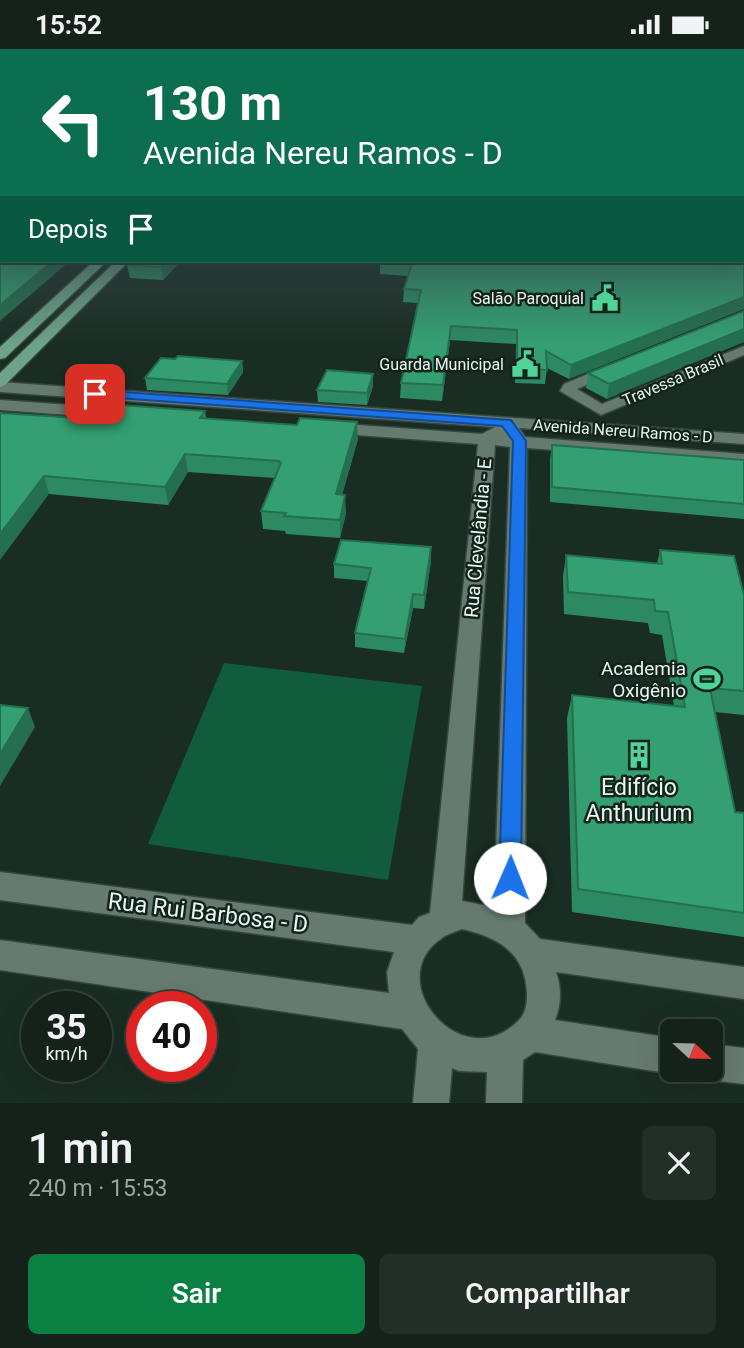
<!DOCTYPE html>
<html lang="pt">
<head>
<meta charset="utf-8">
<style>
  :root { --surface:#14221a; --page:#212f27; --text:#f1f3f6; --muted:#9da4a2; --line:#333f39; --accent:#0b8043 }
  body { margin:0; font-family:Roboto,sans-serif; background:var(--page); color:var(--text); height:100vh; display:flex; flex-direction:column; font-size:26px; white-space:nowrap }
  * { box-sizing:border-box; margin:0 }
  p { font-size:23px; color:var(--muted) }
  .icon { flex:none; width:38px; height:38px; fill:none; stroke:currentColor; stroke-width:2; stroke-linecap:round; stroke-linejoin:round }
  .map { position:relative; height:1054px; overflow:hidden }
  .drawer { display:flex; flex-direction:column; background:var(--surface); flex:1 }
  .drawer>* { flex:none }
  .top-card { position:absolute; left:0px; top:0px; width:746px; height:214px; box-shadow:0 7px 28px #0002,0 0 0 2px var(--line); background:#0b6e4f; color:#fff; overflow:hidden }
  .needle { width:46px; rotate:112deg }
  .controls { position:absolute; left:660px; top:970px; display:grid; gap:14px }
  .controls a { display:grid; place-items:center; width:63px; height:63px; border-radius:10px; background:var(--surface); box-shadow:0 7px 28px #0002,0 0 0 2px var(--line); font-size:35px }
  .speed { position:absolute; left:21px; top:942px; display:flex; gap:14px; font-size:35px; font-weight:700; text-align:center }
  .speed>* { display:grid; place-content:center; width:91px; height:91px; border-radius:50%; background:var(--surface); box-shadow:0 7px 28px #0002,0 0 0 2px var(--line); line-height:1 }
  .speed small { font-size:18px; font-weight:400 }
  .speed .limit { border:10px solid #d22; background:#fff; color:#111 }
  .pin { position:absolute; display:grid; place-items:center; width:60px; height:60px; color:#fff; margin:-30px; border-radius:14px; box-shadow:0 4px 10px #0006 }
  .me { position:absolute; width:77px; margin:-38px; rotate:1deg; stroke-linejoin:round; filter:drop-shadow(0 0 5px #0008) }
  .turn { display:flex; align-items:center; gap:24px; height:147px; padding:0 28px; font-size:32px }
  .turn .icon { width:91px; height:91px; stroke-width:2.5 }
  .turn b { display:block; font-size:49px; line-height:60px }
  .then { display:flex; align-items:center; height:66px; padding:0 28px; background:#0003; gap:14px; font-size:26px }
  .round { display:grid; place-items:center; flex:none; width:74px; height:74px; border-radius:10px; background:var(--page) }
  .headline { display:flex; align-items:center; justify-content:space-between; height:119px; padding:0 28px }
  h1 { font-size:42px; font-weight:600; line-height:52px }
  .button { display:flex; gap:14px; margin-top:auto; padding:14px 28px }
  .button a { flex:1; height:80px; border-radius:10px; background:var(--accent); color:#fff; font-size:28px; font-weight:600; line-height:80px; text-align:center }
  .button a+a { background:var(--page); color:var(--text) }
  .status { display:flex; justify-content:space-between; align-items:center; height:49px; padding:0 35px; background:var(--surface); direction:ltr }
  .status svg { height:19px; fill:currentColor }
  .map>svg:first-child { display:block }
</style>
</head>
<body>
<div class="status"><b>15:52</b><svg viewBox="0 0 49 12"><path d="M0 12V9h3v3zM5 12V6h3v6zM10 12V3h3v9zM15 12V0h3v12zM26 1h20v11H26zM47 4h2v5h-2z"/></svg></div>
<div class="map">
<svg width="744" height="1054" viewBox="0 0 744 1054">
  <rect width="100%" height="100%" fill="#1a2d23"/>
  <polygon fill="#105c3d" points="224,614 422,637 388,831 148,795"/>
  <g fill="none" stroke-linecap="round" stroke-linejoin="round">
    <defs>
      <g id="minor">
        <polygon points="744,297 744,306 601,366 560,342 564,335 607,317 617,317 619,320 617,323 577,340 602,355"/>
        <path d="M 0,333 L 744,385 L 744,395 L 519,379 L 525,388 L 744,405 L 744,415 L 527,399 L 525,874 L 540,890 L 744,918 L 744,950 L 556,923 C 562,940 561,956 555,971 L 672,989 L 672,1020 L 682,1020 L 672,1025 L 535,1003 L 523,1011 L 522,1054 L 486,1054 L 487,1023 L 459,1022 L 452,1019 L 449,1054 L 413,1054 L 418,1000 L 402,980 L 0,921 L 0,891 L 389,944 L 387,923 L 394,903 L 0,851 L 0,823 L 412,876 L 419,868 L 430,864 L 478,395 L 330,384 L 322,379 L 330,374 L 482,385 L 495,378 L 0,343 ZM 495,396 L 510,398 L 494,858 L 462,852 ZM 462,880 C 498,888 526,904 527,945 C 527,955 526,963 520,970 C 463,1031 379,931 442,889 C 447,885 455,883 462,880 Z"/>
        <polygon points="0,351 141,361 149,366 141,371 0,361"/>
        <polygon points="710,995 744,999 744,1035 710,1031 698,1025 695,1020 710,1020"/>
      </g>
      <g id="major">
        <polygon points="94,212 107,212 5,309 0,310 0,298"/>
        <polygon points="116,212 129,212 5,336 0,338 0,324"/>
      </g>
    </defs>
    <use href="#minor" stroke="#37473e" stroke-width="3"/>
    <use href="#major" stroke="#37473e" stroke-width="3"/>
    <use href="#minor" fill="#667b6f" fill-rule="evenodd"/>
    <use href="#major" fill="#6da387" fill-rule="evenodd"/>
  </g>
  <g fill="#2d8961">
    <polygon points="132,212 181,212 163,231 130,229 127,216"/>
    <polygon points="744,212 569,330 547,319 545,335 515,334 516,295 450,291 442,352 400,349 401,334 418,254 403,253 404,240 408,227 380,225 380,213"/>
    <polygon points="744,262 607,350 586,339 588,324"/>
    <polygon points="242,312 243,323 228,346 147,341 145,329"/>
    <polygon points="373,337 367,356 318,353 317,341"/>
    <polygon points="205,362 206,369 358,390 342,446 346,464 340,489 286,485 285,482 263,480 261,462 275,429 188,423 168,456 49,445 0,364 108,371"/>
    <polygon points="552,396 744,411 744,470 550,453 550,410"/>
    <polygon points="431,498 431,512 424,560 413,559 404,604 355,598 355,584 368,532 334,529 334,515"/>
    <polygon points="660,501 744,546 744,666 715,663 735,763 744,764 744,888 572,863 567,669 572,646 674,657 662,586 650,584 648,574 564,565 563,528 566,506 657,515"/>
  </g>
  <g fill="#246f4f">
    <polygon points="53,212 70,212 0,272 0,256"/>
    <polygon points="168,212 181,212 163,231 161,218"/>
    <polygon points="744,248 744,260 569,330 571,316"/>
    <polygon points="451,277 450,291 442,352 443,336"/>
    <polygon points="744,280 744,293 607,350 609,335"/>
    <polygon points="242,312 243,323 228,346 227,335"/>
    <polygon points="373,325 373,337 367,356 367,344"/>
    <polygon points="357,373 358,390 337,463 336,445"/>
    <polygon points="185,405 188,423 168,456 165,438"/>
    <polygon points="44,427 49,445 0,511 0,485"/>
    <polygon points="345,446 346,464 340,489 340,471"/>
    <polygon points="431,498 431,512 424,560 424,546"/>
    <polygon points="413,545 413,559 404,604 405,590"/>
    <polygon points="28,659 35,678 0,737 0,705"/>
  </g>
  <g fill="#349f71" stroke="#246f4f" stroke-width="2">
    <polygon points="0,148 2,148 2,212 53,212 0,256"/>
    <polygon points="744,148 744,248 571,316 546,302 547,321 517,319 517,281 451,277 443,336 401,334 421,241 404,240 412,214 380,213 380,212 744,212"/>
    <polygon points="132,212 168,212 161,218 127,216"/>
    <polygon points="744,262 744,280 609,335 588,324"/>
    <polygon points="178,307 242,312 227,335 145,329 161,309 175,310"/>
    <polygon points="327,321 373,325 367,344 317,341"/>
    <polygon points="120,356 205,362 200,369 297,376 300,369 357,373 336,445 345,446 340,471 284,467 286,464 261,462 281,414 279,412 185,405 165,438 44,427 0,485 0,364 108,371"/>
    <polygon points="552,396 744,411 744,455 552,438"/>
    <polygon points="341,491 431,498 424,546 413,545 405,590 355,584 371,519 334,515"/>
    <polygon points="660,501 734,507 744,546 744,642 710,639 735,763 744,764 744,864 578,840 572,646 685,658 668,563 655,562 654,551 568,543 566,506 662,515"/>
    <polygon points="0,656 28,659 0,705"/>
  </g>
  <linearGradient id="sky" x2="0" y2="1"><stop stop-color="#0e1913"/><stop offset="0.5" stop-color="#384c50"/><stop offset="1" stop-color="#384c50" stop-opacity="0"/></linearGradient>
  <rect width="744" height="295" fill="url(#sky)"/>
  <polygon fill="#1a73e8" stroke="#114b97" stroke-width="2" points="95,341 511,371 526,392 521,829 518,836 510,839 502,836 499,829 513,392 502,377 91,347 89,345"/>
  <defs>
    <symbol id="civic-bare" viewBox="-9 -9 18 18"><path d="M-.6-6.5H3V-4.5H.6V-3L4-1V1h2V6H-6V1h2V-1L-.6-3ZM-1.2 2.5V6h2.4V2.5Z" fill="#4fd399" stroke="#11231a" stroke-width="2.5" paint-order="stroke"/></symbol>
    <symbol id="stadium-bare" viewBox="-9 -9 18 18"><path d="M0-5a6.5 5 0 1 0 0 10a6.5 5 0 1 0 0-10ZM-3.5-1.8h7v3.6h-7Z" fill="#4fd399" stroke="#11231a" stroke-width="2.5" paint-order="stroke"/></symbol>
    <symbol id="building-bare" viewBox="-9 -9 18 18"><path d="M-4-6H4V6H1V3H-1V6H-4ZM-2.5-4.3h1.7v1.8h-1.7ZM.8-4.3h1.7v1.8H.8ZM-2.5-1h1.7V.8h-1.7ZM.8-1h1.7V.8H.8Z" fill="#4fd399" stroke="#11231a" stroke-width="2.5" paint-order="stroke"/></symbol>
  </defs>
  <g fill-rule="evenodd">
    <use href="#civic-bare" x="586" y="230" width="38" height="38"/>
    <use href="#civic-bare" x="506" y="296" width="38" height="38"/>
    <use href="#stadium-bare" x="688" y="611" width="38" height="38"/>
    <use href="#building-bare" x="620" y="687" width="38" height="38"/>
  </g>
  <g text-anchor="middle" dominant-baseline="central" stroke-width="5" stroke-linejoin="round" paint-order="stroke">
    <g font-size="16" fill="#ebf7f0" stroke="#11231a" text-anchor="end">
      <text x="584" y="249">Salão Paroquial</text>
      <text x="504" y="315">Guarda Municipal</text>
    </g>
    <g font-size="16" fill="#ebf7f0" stroke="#11231a">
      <text transform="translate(673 331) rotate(-23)">Travessa Brasil</text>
      <text transform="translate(623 382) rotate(4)">Avenida Nereu Ramos - D</text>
    </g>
    <g font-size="19" fill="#ebf7f0" stroke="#11231a">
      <text transform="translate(478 489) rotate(-85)">Rua Clevelândia - E</text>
    </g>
    <g font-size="19" fill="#ebf7f0" stroke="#11231a" text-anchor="end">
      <text x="686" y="619">Academia<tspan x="686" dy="22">Oxigênio</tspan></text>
    </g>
    <g font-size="23" fill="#ebf7f0" stroke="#11231a">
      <text x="639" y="738">Edifício<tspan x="639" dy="26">Anthurium</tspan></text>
    </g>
    <g font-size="23" fill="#ebf7f0" stroke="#11231a">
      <text transform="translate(208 864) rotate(7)">Rua Rui Barbosa - D</text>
    </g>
  </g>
</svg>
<div class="controls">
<a><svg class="needle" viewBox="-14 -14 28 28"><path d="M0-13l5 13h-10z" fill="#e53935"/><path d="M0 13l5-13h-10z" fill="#9da4a2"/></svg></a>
</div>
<div class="speed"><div>35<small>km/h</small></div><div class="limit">40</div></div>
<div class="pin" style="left:95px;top:345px;background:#d93025"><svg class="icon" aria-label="arrive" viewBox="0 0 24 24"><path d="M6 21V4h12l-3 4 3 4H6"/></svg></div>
<svg class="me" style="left:510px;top:829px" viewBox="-20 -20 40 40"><circle r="19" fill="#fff"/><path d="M0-13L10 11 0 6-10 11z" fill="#1a73e8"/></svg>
<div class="top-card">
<div class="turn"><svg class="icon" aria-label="left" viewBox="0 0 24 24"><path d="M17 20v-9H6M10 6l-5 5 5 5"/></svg><div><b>130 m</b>Avenida Nereu Ramos - D</div></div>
<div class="then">Depois<svg class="icon" aria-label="arrive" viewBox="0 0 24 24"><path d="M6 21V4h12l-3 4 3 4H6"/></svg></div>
</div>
</div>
<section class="drawer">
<div class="headline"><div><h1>1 min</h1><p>240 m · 15:53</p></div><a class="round"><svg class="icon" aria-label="close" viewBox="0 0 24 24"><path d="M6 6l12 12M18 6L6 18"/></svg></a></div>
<div class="button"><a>Sair</a><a>Compartilhar</a></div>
</section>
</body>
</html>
